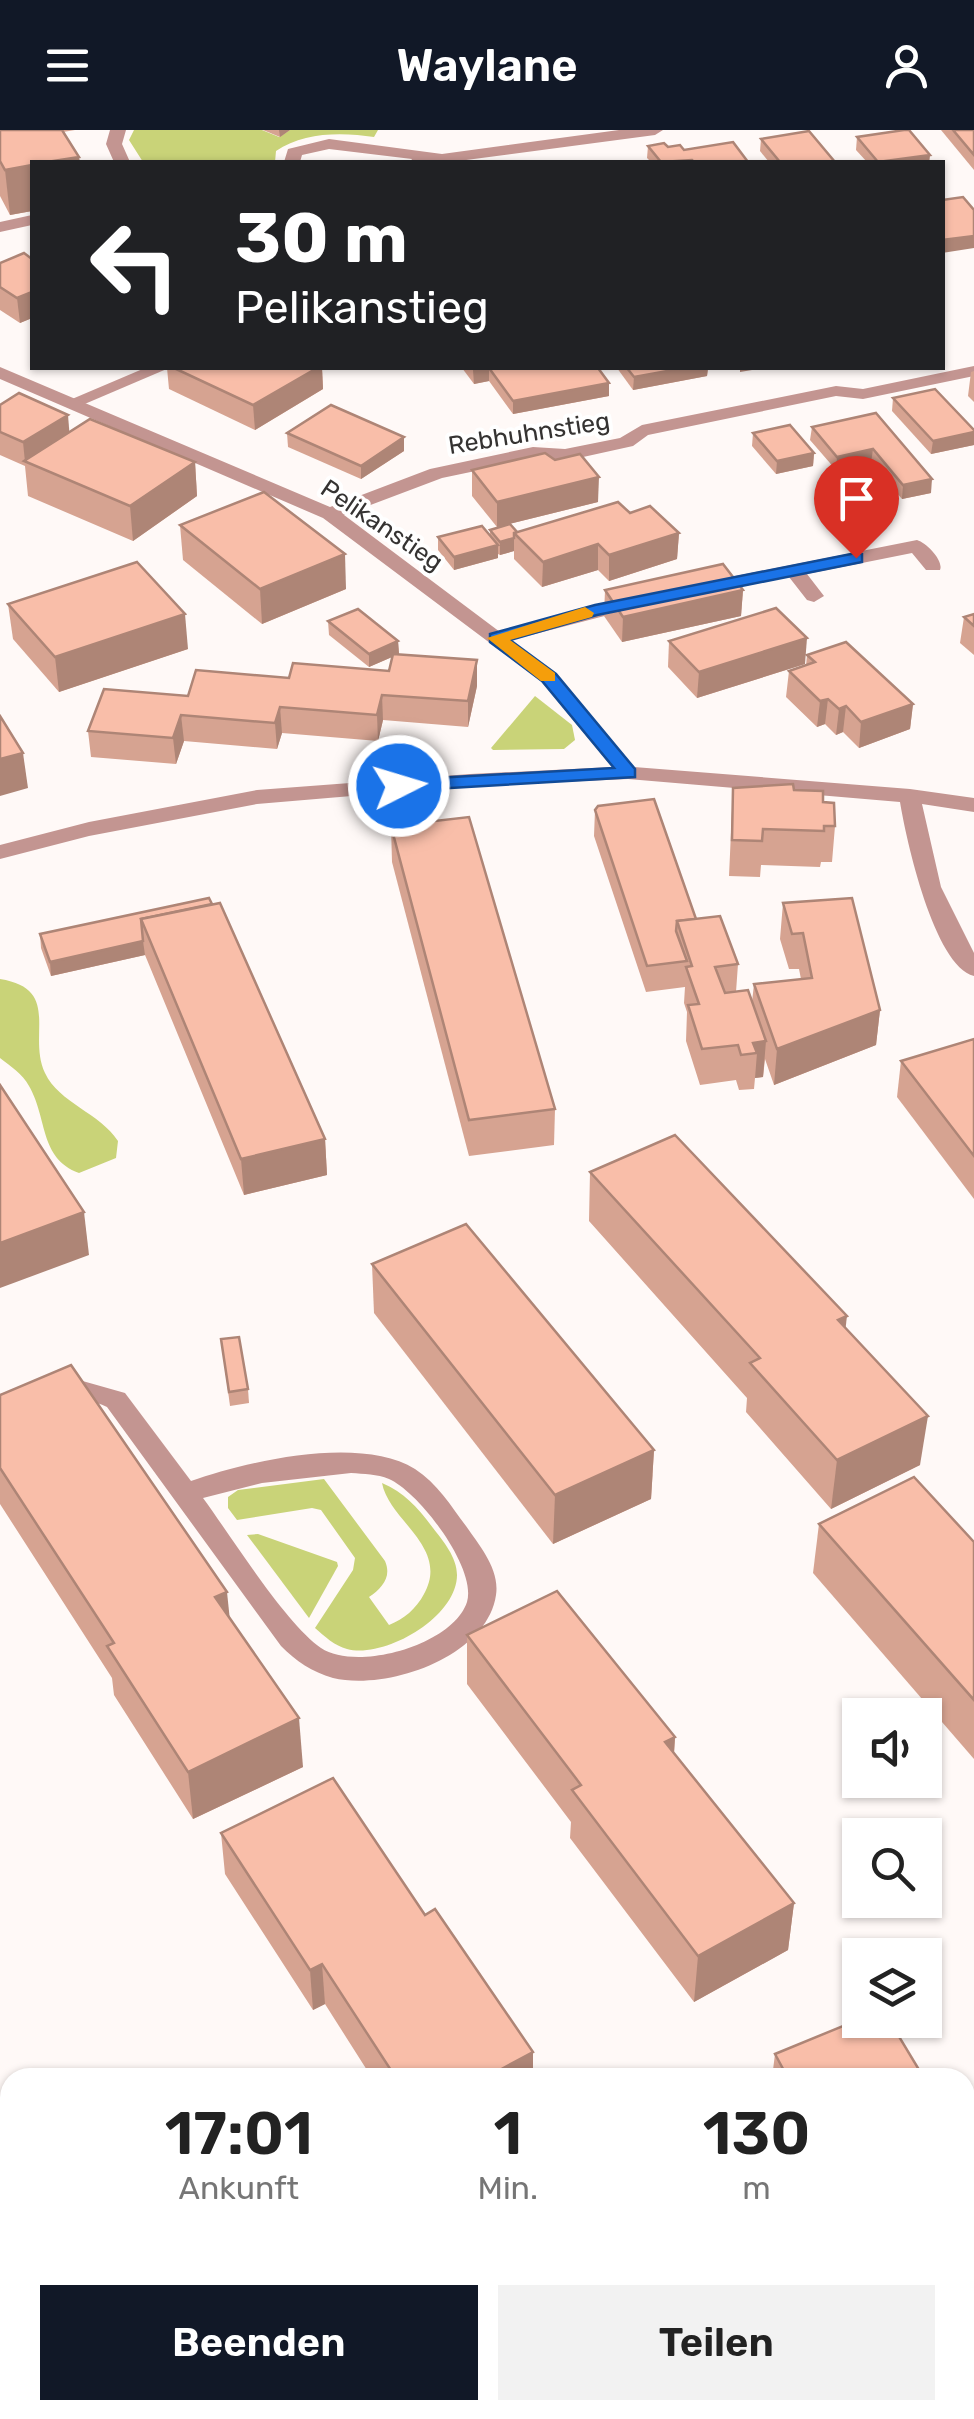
<!DOCTYPE html>
<html lang="de">
<head>
<meta charset="utf-8">
<style>
  :root { --surface:#fff; --page:#f2f2f2; --text:#222; --muted:#767676; --accent:#111827 }
  body { margin:0; font-family:Rubik,sans-serif; background:var(--page); color:var(--text); height:100vh; display:flex; flex-direction:column; font-size:38px; white-space:nowrap }
  * { box-sizing:border-box; margin:0 }
  p { font-size:32px; color:var(--muted) }
  .icon { flex:none; width:55px; height:55px; fill:none; stroke:currentColor; stroke-width:2; stroke-linecap:round; stroke-linejoin:round }
  .map { position:relative; flex:1; overflow:hidden }
  .details { position:absolute; left:0px; top:1938px; width:975px; height:352px; display:flex; flex-direction:column; background:var(--surface); border-radius:30px 30px 0 0; box-shadow:0 2px 8px #0004 }
  .details>* { flex:none }
  .banner { position:absolute; left:30px; top:30px; width:915px; height:210px; border-radius:0px; box-shadow:0 2px 8px #0004; background:#202124; color:#fff; overflow:hidden }
  .controls { position:absolute; left:842px; top:1568px; display:grid; gap:20px }
  .controls a { display:grid; place-items:center; width:100px; height:100px; border-radius:0px; background:var(--surface); box-shadow:0 2px 8px #0004; font-size:50px }
  .pin { position:absolute; display:grid; place-items:center; width:85px; height:85px; color:#fff; margin:-102px -42px; border-radius:50% 50% 50% 0; rotate:-45deg; box-shadow:0 0 10px #0007 }
  .pin .icon { rotate:45deg }
  .me { position:absolute; width:110px; margin:-55px; rotate:85deg; stroke-linejoin:round; filter:drop-shadow(0 0 8px #0008) }
  .turn { display:flex; align-items:center; gap:35px; height:210px; padding:0 40px; font-size:45px }
  .turn .icon { width:130px; height:130px; stroke-width:2.5 }
  .turn b { display:block; font-size:70px; line-height:85px }
  .eta { display:flex; justify-content:space-evenly; align-items:center; height:170px; text-align:center }
  .eta b { font-size:60px; font-weight:600; line-height:70px }
  .action { display:flex; gap:20px; margin-top:auto; padding:20px 40px }
  .action a { flex:1; height:115px; border-radius:0px; background:var(--accent); color:#fff; font-size:40px; font-weight:600; line-height:115px; text-align:center }
  .action a+a { background:var(--page); color:var(--text) }
  header { display:flex; justify-content:space-between; align-items:center; height:130px; padding:0 40px; background:var(--accent); color:#fff; font-size:45px; font-weight:600 }
  .map>svg:first-child { display:block }
</style>
</head>
<body>
<header><svg class="icon" aria-label="menu" viewBox="0 0 24 24"><path d="M4 6h16M4 12h16M4 18h16"/></svg>Waylane<svg class="icon" aria-label="person" viewBox="0 0 24 24"><circle cx="12" cy="8" r="4"/><path d="M4 21q1-7 8-7t8 7"/></svg></header>
<div class="map">
<svg width="974" height="2289" viewBox="0 0 974 2289">
  <rect width="100%" height="100%" fill="#fff9f7"/>
  <g fill="#c9d378">
    <path d="M 134,0 L 262,0 L 279,7 L 290,0 L 378,0 L 374,7 C 342,2 303,2 276,21 L 275,32 L 143,32 L 129,10 Z"/>
    <polygon points="535,566 572,595 575,610 564,619 493,620 491,618"/>
    <path d="M 0,849 C 62,859 27,905 45,943 C 59,973 100,983 118,1011 L 116,1028 L 79,1043 C 39,1028 48,989 29,956 C 23,944 10,936 0,928 Z"/>
    <path d="M 324,1349 L 385,1431 C 392,1447 382,1458 369,1467 L 389,1495 C 404,1489 416,1479 424,1464 C 450,1417 389,1391 382,1353 C 405,1363 418,1378 433,1398 C 443,1411 457,1427 457,1445 C 457,1487 385,1529 347,1519 C 335,1516 324,1506 315,1498 L 353,1440 L 355,1428 L 321,1380 L 312,1378 L 237,1390 L 228,1378 L 228,1367 L 238,1360 Z"/>
    <polygon points="258,1404 337,1432 338,1436 309,1488 247,1405"/>
  </g>
  <g fill="none" stroke-linecap="round" stroke-linejoin="round">
    <g fill="#c39591" fill-rule="evenodd">
      <polygon points="110,0 126,0 122,14 130,32 114,32 106,14"/>
      <polygon points="32,85 32,95 0,102 0,92"/>
      <polygon points="145,238 169,238 80,276 68,276 65,272"/>
      <path d="M 917,410 C 927,413 944,431 940,440 L 926,440 L 912,423 L 807,444 L 824,466 L 814,472 L 807,470 L 789,447 L 705,464 L 695,458 L 705,452 Z"/>
      <polygon points="636,466 646,472 643,476 496,514 486,508 489,504"/>
    </g>
    <g fill="#c39591" fill-rule="evenodd">
      <polygon points="619,0 663,0 655,5 451,32 410,32 412,29 329,19 302,25 300,32 284,32 288,19 329,9 442,24"/>
      <path d="M 974,236 L 974,246 L 863,269 L 836,266 L 648,305 L 633,316 L 565,331 L 533,329 L 442,348 L 344,385 L 556,544 L 634,637 L 910,659 L 974,668 L 974,682 L 922,674 L 941,757 L 974,823 L 974,846 C 934,836 906,709 900,672 L 628,649 L 470,656 L 257,674 L 89,706 L 0,729 L 0,715 L 89,692 L 257,660 L 470,644 L 612,637 L 542,552 L 323,388 L 0,249 L 0,237 L 330,377 L 430,339 L 533,317 L 565,319 L 620,308 L 642,295 L 836,256 L 863,259 Z"/>
      <path d="M 72,1248 L 125,1263 L 191,1351 C 248,1331 360,1305 415,1339 C 437,1353 451,1376 466,1396 C 479,1415 500,1439 496,1465 C 487,1527 387,1561 333,1548 C 312,1542 296,1531 281,1516 L 107,1277 C 70,1260 37,1272 0,1284 L 0,1264 L 44,1251 ZM 351,1343 C 364,1344 377,1344 389,1349 C 419,1362 477,1438 467,1472 C 453,1515 357,1542 321,1518 C 285,1493 231,1406 203,1368 L 262,1353 Z"/>
    </g>
  </g>
  <g fill="#d6a391">
    <polygon points="0,0 75,0 63,2 32,32 32,81 10,85 0,66"/>
    <polygon points="263,0 290,0 280,7"/>
    <polygon points="941,0 974,0 974,40"/>
    <polygon points="857,7 930,25 929,32 867,32 856,20"/>
    <polygon points="761,9 835,32 769,32 760,21"/>
    <polygon points="648,16 668,17 748,32 651,32 647,28"/>
    <polygon points="32,129 32,188 20,193 0,180 0,133"/>
    <polygon points="167,238 322,238 323,259 255,300 169,259"/>
    <polygon points="462,238 598,238 609,266 513,284 489,251 474,254"/>
    <polygon points="617,238 708,238 707,246 633,260"/>
    <polygon points="974,241 974,272 968,266 971,242"/>
    <polygon points="893,268 974,315 931,324 892,281"/>
    <polygon points="0,275 69,302 195,332 197,366 133,411 28,366 25,336 0,325"/>
    <polygon points="876,283 931,363 902,369 871,333 836,340 810,310 812,297"/>
    <polygon points="287,303 404,321 361,349 288,317"/>
    <polygon points="753,303 814,323 813,336 776,344 752,316"/>
    <polygon points="472,340 598,372 497,397 472,366"/>
    <polygon points="630,383 679,403 677,429 609,451 598,440 542,457 514,429 514,421 500,425 498,424 498,428 454,440 438,420 438,407 490,404 490,400 517,402"/>
    <polygon points="180,395 346,459 262,494 183,430"/>
    <polygon points="605,460 743,460 741,486 622,512 604,486"/>
    <polygon points="8,474 188,519 59,562 13,509"/>
    <polygon points="974,484 974,525 960,513 964,487"/>
    <polygon points="328,491 398,511 399,524 477,530 477,556 468,597 383,590 378,611 282,603 277,619 184,611 176,634 91,627 88,601 188,566 289,548 389,541 392,527 369,537 329,505"/>
    <polygon points="669,511 805,534 697,568 668,537"/>
    <polygon points="807,525 913,574 910,599 859,618 843,602 836,605 825,594 817,597 786,567 789,541 806,536"/>
    <polygon points="733,658 794,660 823,672 835,696 832,732 821,732 820,737 761,735 760,747 729,746"/>
    <polygon points="595,680 738,834 736,862 752,872 754,854 801,849 799,839 789,839 780,809 783,773 880,880 876,915 774,955 765,929 763,947 755,948 754,959 739,960 736,950 700,955 686,911 687,882 684,873 685,857 646,862 594,706"/>
    <polygon points="391,696 555,979 554,1015 469,1026 392,732"/>
    <polygon points="212,774 325,1009 327,1045 244,1065 145,825 51,846 41,818 40,804"/>
    <polygon points="974,909 974,1069 897,967 901,931"/>
    <polygon points="590,1042 920,1335 831,1379 746,1282 747,1268 589,1091"/>
    <polygon points="372,1134 654,1320 651,1369 553,1414 374,1183"/>
    <polygon points="221,1209 248,1259 249,1273 230,1276"/>
    <polygon points="0,1265 230,1488 303,1637 193,1689 114,1565 112,1548 0,1374"/>
    <polygon points="819,1394 974,1412 974,1629 813,1443"/>
    <polygon points="467,1505 675,1607 674,1623 794,1773 788,1820 694,1872 570,1708 571,1692 467,1554"/>
    <polygon points="221,1703 425,1785 533,1922 533,1948 372,1948 325,1874 313,1880 225,1744"/>
    <polygon points="775,1924 924,1948 772,1948"/>
    <polygon points="216,2280 362,2280 349,2289 222,2289"/>
    <polygon points="461,2280 495,2280 481,2289 467,2289"/>
    <polygon points="747,2280 825,2280 812,2289 754,2289"/>
  </g>
  <g fill="#ae8576">
    <polygon points="279,0 290,0 280,7"/>
    <polygon points="930,25 929,32 880,32"/>
    <polygon points="79,27 80,32 47,32"/>
    <polygon points="32,35 32,81 10,85 5,40"/>
    <polygon points="974,106 974,118 942,123 942,110"/>
    <polygon points="32,162 32,188 20,193 17,168"/>
    <polygon points="317,238 322,238 323,259 255,300 253,275"/>
    <polygon points="489,238 489,251 474,254 473,240"/>
    <polygon points="684,238 708,238 707,246 633,260 634,247"/>
    <polygon points="740,238 764,238 740,242"/>
    <polygon points="609,253 609,266 513,284 513,271"/>
    <polygon points="68,285 70,310 25,332 23,312"/>
    <polygon points="974,302 974,315 931,324 933,311"/>
    <polygon points="404,307 404,321 361,349 361,336"/>
    <polygon points="873,319 871,333 836,340 837,327"/>
    <polygon points="814,323 813,336 776,344 777,331"/>
    <polygon points="195,332 197,366 133,411 130,376"/>
    <polygon points="599,347 598,372 497,397 497,372"/>
    <polygon points="932,349 931,363 902,369 903,355"/>
    <polygon points="679,403 677,429 609,451 609,425"/>
    <polygon points="514,408 514,421 500,425 500,412"/>
    <polygon points="598,414 598,440 542,457 543,432"/>
    <polygon points="498,415 498,428 454,440 454,427"/>
    <polygon points="345,424 346,459 262,494 260,459"/>
    <polygon points="743,460 741,486 622,512 623,487"/>
    <polygon points="185,484 188,519 59,562 55,527"/>
    <polygon points="807,508 805,534 697,568 699,542"/>
    <polygon points="398,511 399,524 369,537 369,524"/>
    <polygon points="477,530 477,556 468,597 468,571"/>
    <polygon points="382,565 383,590 378,611 377,585"/>
    <polygon points="828,569 825,594 817,597 820,571"/>
    <polygon points="913,574 910,599 859,618 861,592"/>
    <polygon points="846,576 843,602 836,605 839,579"/>
    <polygon points="280,577 282,603 277,619 275,593"/>
    <polygon points="181,585 184,611 176,634 173,608"/>
    <polygon points="23,623 28,658 0,666 0,629"/>
    <polygon points="143,811 145,825 51,846 50,832"/>
    <polygon points="880,880 876,915 774,955 777,919"/>
    <polygon points="766,911 763,947 755,948 757,923 753,913"/>
    <polygon points="325,1009 327,1045 244,1065 241,1029"/>
    <polygon points="84,1082 89,1125 0,1158 0,1113"/>
    <polygon points="847,1186 841,1236 838,1190"/>
    <polygon points="928,1286 920,1335 831,1379 837,1330"/>
    <polygon points="654,1320 651,1369 553,1414 555,1365"/>
    <polygon points="227,1462 232,1510 215,1467"/>
    <polygon points="299,1588 303,1637 193,1689 188,1642"/>
    <polygon points="675,1607 672,1655 665,1612"/>
    <polygon points="794,1773 788,1820 694,1872 698,1826"/>
    <polygon points="322,1834 325,1874 313,1880 310,1840"/>
    <polygon points="533,1922 533,1948 485,1948"/>
    <polygon points="974,2154 974,2173 965,2179 965,2160"/>
    <polygon points="289,2280 298,2280 299,2289 276,2289"/>
    <polygon points="329,2280 362,2280 349,2289 317,2289"/>
    <polygon points="477,2280 495,2280 481,2289 471,2289 471,2284"/>
    <polygon points="763,2280 768,2280 767,2289 762,2289"/>
    <polygon points="797,2280 825,2280 812,2289 785,2289"/>
  </g>
  <g fill="#f9bea9" stroke="#ae8576" stroke-width="2.5">
    <polygon points="0,0 62,0 79,27 47,32 32,32 32,35 5,40 0,31"/>
    <polygon points="904,0 909,0 930,25 878,32 857,7"/>
    <polygon points="953,0 974,0 974,25"/>
    <polygon points="809,1 835,32 780,32 761,9"/>
    <polygon points="733,12 748,32 694,32 692,30 661,32 648,16 664,13 668,17 680,15 684,20"/>
    <polygon points="963,67 974,80 974,106 942,110 942,70"/>
    <polygon points="24,123 32,129 32,162 17,168 0,157 0,133"/>
    <polygon points="174,238 317,238 253,275"/>
    <polygon points="489,238 598,238 609,253 513,271"/>
    <polygon points="627,238 684,238 634,247"/>
    <polygon points="935,259 974,300 974,302 933,311 893,268"/>
    <polygon points="19,263 68,285 23,312 0,302 0,275"/>
    <polygon points="331,275 404,307 361,336 287,303"/>
    <polygon points="876,283 932,349 903,355 873,319 837,327 812,297"/>
    <polygon points="90,289 195,332 130,376 24,331"/>
    <polygon points="790,295 814,323 777,331 753,303"/>
    <polygon points="545,323 555,330 580,324 599,347 497,372 472,340"/>
    <polygon points="264,362 345,424 260,459 180,395"/>
    <polygon points="618,372 630,383 650,376 679,403 609,425 598,414 543,432 514,403"/>
    <polygon points="510,394 517,402 514,403 514,408 500,412 490,400"/>
    <polygon points="482,396 498,415 454,427 438,407"/>
    <polygon points="137,432 185,484 55,527 8,474"/>
    <polygon points="723,434 743,460 623,487 605,460"/>
    <polygon points="776,478 807,508 699,542 669,511"/>
    <polygon points="358,479 398,511 369,524 328,491"/>
    <polygon points="974,484 974,496 964,487"/>
    <polygon points="846,512 913,574 861,592 846,576 839,579 828,569 820,571 789,541 815,532 807,525"/>
    <polygon points="393,524 477,530 468,571 382,565 377,585 280,577 275,593 181,585 173,608 88,601 104,559 188,566 196,540 289,548 293,533 389,541"/>
    <polygon points="0,586 23,623 0,629"/>
    <polygon points="793,654 794,660 823,661 823,672 834,673 835,696 824,696 824,701 763,699 762,711 732,710 733,658"/>
    <polygon points="654,669 696,789 677,791 676,801 687,831 647,836 595,680 598,676"/>
    <polygon points="469,687 555,979 469,990 391,696"/>
    <polygon points="209,768 212,774 141,789 143,811 50,832 40,804"/>
    <polygon points="852,768 880,880 777,919 754,854 812,848 803,803 792,804 783,773"/>
    <polygon points="220,773 325,1009 241,1029 141,789"/>
    <polygon points="720,786 738,834 715,837 725,863 748,860 766,911 753,913 757,923 741,925 738,915 702,919 688,875 699,874 686,837 692,836 677,791"/>
    <polygon points="974,909 974,1026 901,931"/>
    <polygon points="0,955 84,1082 0,1113"/>
    <polygon points="675,1005 847,1186 838,1190 928,1286 837,1330 750,1233 760,1228 590,1042"/>
    <polygon points="466,1094 654,1320 555,1365 372,1134"/>
    <polygon points="239,1207 248,1259 229,1262 221,1209"/>
    <polygon points="71,1235 227,1462 215,1467 299,1588 188,1642 107,1516 114,1513 0,1338 0,1265"/>
    <polygon points="914,1347 974,1412 974,1570 819,1394"/>
    <polygon points="557,1461 675,1607 665,1612 794,1773 698,1826 572,1660 581,1655 467,1505"/>
    <polygon points="333,1648 425,1785 435,1779 533,1922 485,1948 396,1948 322,1834 310,1840 221,1703"/>
    <polygon points="860,1889 860,1890 866,1890 868,1892 873,1890 889,1890 924,1948 788,1948 775,1924"/>
    <polygon points="965,2014 974,2028 974,2154 965,2160"/>
    <polygon points="229,2280 289,2280 276,2289 235,2289"/>
    <polygon points="302,2280 329,2280 317,2289 309,2289"/>
    <polygon points="627,2280 663,2280 669,2289 614,2289"/>
    <polygon points="777,2280 797,2280 785,2289"/>
  </g>
  <polygon fill="#1a73e8" stroke="#114b97" stroke-width="2.5" points="856,423 862,424 862,432 597,485 510,510 556,544 635,639 635,647 399,661 389,656 399,650 614,638 542,551 490,512 490,504 595,475"/>
  <polygon fill="#f59e0b" points="585,477 594,483 592,487 510,510 555,543 555,551 541,551 487,508"/>
  <g text-anchor="middle" dominant-baseline="central" stroke-width="8" stroke-linejoin="round" paint-order="stroke">
    <g font-size="25" fill="#353332" stroke="#fff">
      <text transform="translate(529 303) rotate(-9)">Rebhuhnstieg</text>
      <text transform="translate(382 395) rotate(34)">Pelikanstieg</text>
    </g>
  </g>
</svg>
<div class="controls">
<a><svg class="icon" aria-label="sound" viewBox="0 0 24 24"><path d="M4 9h4l5-4v14l-5-4H4zM17 9q2 3 0 6"/></svg></a>
<a><svg class="icon" aria-label="search" viewBox="0 0 24 24"><circle cx="10" cy="10" r="6"/><path d="M15 15l6 6"/></svg></a>
<a><svg class="icon" aria-label="layers" viewBox="0 0 24 24"><path d="M12 4l9 5-9 5-9-5zM3 14l9 5 9-5"/></svg></a>
</div>
<div class="pin" style="left:856px;top:428px;background:#d93025"><svg class="icon" aria-label="arrive" viewBox="0 0 24 24"><path d="M6 21V4h12l-3 4 3 4H6"/></svg></div>
<svg class="me" style="left:399px;top:656px" viewBox="-20 -20 40 40"><circle r="17" fill="#1a73e8" stroke="#fff" stroke-width="3"/><path d="M0-11L8 9 0 5-8 9z" fill="#fff"/></svg>
<div class="banner">
<div class="turn"><svg class="icon" aria-label="left" viewBox="0 0 24 24"><path d="M17 20v-9H6M10 6l-5 5 5 5"/></svg><div><b>30 m</b>Pelikanstieg</div></div>
</div>
<section class="details">
<div class="eta">
<div><b>17:01</b><p>Ankunft</p></div>
<div><b>1</b><p>Min.</p></div>
<div><b>130</b><p>m</p></div>
</div>
<div class="action"><a>Beenden</a><a>Teilen</a></div>
</section>
</div>
</body>
</html>
